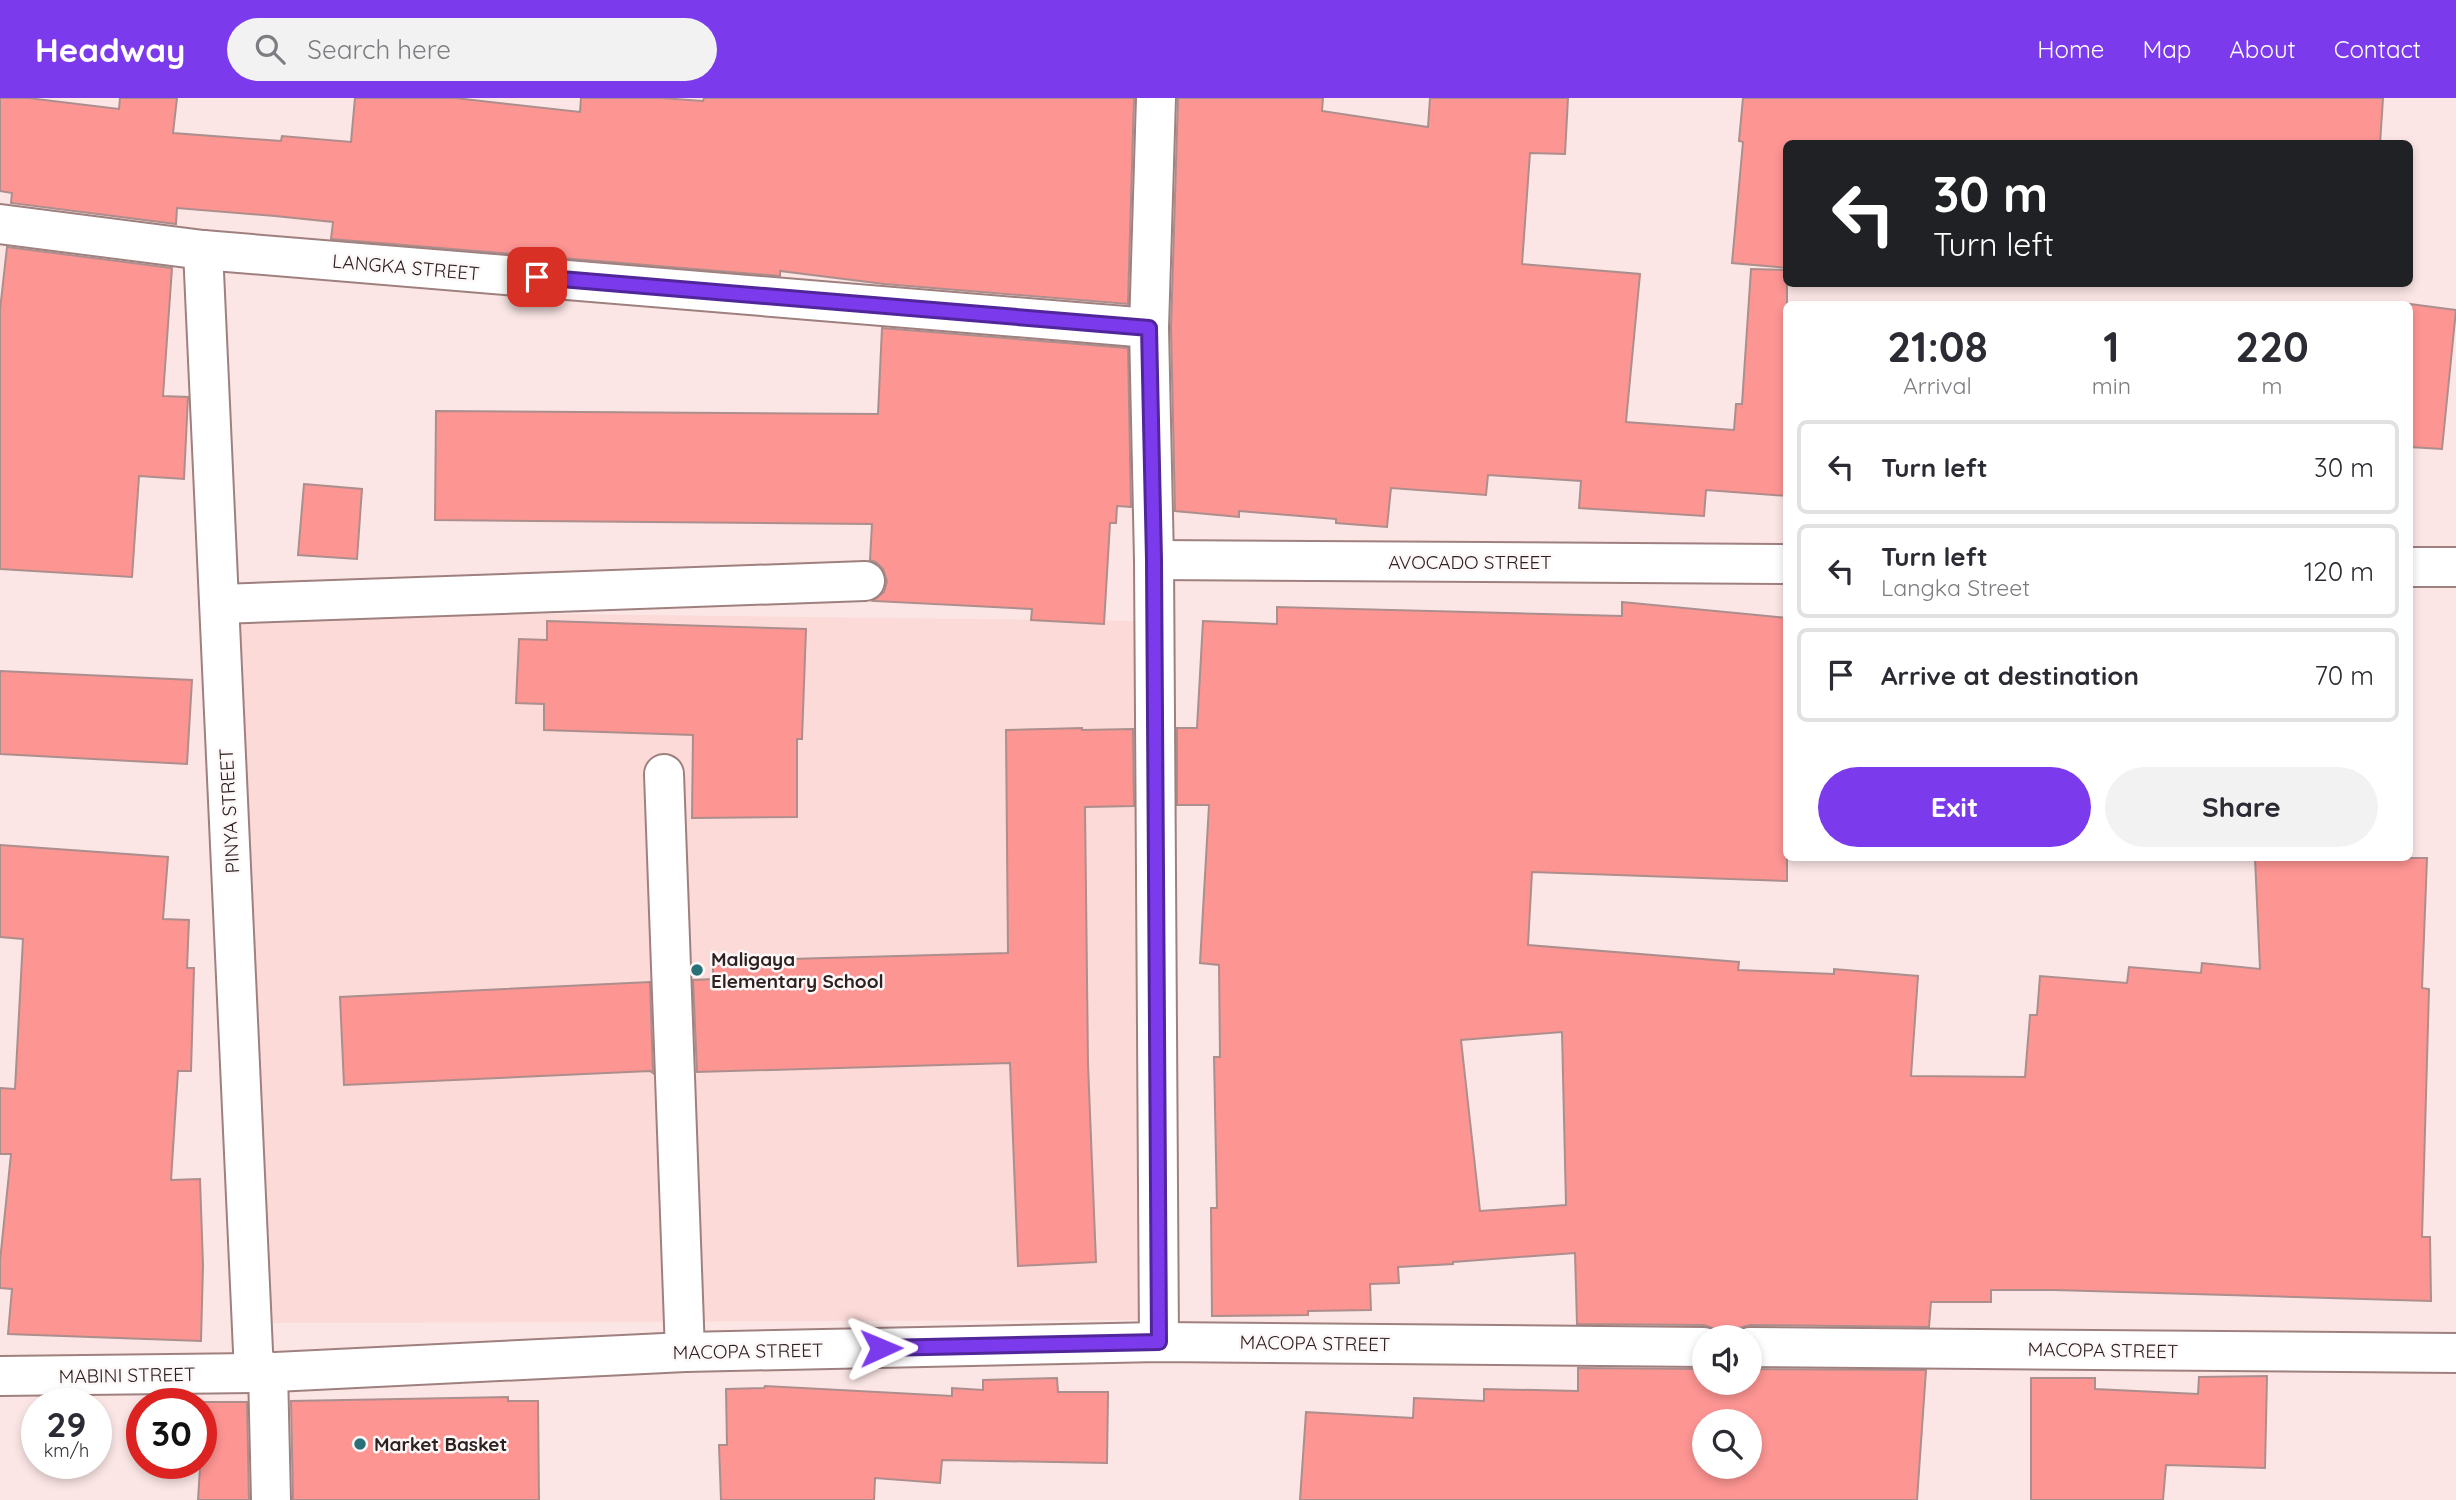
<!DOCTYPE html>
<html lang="en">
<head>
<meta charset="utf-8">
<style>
  :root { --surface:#fff; --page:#f2f2f3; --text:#2b2b33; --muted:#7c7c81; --line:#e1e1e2; --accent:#7c3aed }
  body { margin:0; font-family:Quicksand,sans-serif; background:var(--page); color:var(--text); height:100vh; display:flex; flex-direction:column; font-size:26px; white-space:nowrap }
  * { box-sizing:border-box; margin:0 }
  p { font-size:23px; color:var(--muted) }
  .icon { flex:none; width:38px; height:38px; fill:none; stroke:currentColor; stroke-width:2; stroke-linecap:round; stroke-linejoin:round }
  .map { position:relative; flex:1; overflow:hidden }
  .side { position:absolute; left:1783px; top:203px; width:630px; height:560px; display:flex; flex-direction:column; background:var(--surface); border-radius:10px; box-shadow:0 4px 10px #0003 }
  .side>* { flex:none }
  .hud { position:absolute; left:1783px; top:42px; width:630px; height:147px; border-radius:10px; box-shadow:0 4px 10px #0003; background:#202124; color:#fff; overflow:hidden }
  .buttons { position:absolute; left:1692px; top:1227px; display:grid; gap:14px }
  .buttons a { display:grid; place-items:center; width:70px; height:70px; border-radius:50%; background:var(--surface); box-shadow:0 4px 10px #0003; font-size:35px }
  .speed { position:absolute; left:21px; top:1290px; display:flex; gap:14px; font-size:35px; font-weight:700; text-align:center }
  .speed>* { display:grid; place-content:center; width:91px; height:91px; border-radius:50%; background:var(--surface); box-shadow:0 4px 10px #0003; line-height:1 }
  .speed small { font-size:18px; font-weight:400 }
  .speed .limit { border:10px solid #d22; background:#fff; color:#111 }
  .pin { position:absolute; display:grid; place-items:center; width:60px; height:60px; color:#fff; margin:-30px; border-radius:14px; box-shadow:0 4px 10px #0006 }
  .me { position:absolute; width:77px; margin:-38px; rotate:89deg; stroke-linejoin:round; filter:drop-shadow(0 0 5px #0008) }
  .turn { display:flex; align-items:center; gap:24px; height:147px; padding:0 35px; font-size:32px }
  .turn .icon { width:91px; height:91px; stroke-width:2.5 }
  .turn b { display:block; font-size:49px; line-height:60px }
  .eta { display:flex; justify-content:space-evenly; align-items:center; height:119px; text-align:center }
  .eta b { font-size:42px; font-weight:700; line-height:49px }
  .button { display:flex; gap:14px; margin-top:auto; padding:14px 35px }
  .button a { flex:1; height:80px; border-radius:42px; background:var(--accent); color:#fff; font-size:28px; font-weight:700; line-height:80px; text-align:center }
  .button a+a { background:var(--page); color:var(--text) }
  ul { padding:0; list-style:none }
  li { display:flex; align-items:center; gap:21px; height:94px; margin:0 14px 10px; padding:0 21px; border:4px solid var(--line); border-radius:10px }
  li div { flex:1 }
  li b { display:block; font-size:26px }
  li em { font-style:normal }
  header { display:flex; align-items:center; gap:42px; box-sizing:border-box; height:98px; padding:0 35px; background:var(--accent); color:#fff }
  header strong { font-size:33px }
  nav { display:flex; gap:38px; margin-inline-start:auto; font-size:24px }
  .search { width:490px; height:63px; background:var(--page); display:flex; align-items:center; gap:18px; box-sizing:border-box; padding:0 24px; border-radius:38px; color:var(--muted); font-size:26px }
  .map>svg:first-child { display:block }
</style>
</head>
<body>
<header>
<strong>Headway</strong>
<div class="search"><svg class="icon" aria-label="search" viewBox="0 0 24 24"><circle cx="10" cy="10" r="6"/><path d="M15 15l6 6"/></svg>Search here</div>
<nav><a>Home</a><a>Map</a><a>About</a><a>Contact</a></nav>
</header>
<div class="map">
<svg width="2456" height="1402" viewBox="0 0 2456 1402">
  <rect width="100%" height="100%" fill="#fbe6e5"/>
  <polygon fill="#fcdad8" points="234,512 1135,523 1154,1222 266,1225"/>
  <g fill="#fd9593" stroke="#ac8e8c" stroke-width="2" fill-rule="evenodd">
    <polygon points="0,0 28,0 119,11 120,0 177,0 173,35 281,43 282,38 351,44 355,0 455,0 580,14 581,0 661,0 703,3 704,0 1134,0 1128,206 884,186 780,173 780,178 331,141 333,124 275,118 177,110 176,126 11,105 12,95 0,93"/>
    <polygon points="1178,0 1323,0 1322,13 1428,29 1430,0 1568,0 1565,56 1530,55 1522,166 1640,176 1626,324 1734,332 1736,306 1742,306 1751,171 1787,172 1787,398 1706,392 1704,418 1579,410 1581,383 1488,377 1486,397 1391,390 1387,429 1336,425 1336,421 1239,413 1239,419 1175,413 1171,230"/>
    <polygon points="1743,0 2383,0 2380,46 1787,46 1787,170 1732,165 1743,44 1739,43"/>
    <polygon points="7,149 172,170 163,298 188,299 184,381 139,378 132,479 0,471 0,212"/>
    <polygon points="2410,206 2456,212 2442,351 2410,349"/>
    <polygon points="882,230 1128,250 1131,409 1117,408 1116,425 1110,425 1104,526 1031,522 1032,511 873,503 884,494 887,483 883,471 876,464 870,462 872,426 435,422 436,313 878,316"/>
    <polygon points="304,386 362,391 357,461 298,457"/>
    <path d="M 1622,504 L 1787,520 L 1787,783 L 1532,774 L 1528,847 L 1739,864 L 1738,872 L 1834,876 L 1834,871 L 1918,878 L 1911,978 L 2025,979 L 2030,917 L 2037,917 L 2040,878 L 2127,885 L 2129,869 L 2201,875 L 2202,865 L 2260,871 L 2255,760 L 2427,760 L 2422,890 L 2429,891 L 2422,1139 L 2430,1139 L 2431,1203 L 2054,1192 L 1991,1192 L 1991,1204 L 1931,1204 L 1929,1229 L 1750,1227 L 1739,1230 L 1731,1239 L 1723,1239 L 1716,1231 L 1704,1227 L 1577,1226 L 1575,1155 L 1453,1164 L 1453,1166 L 1398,1169 L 1399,1185 L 1370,1186 L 1371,1212 L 1308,1213 L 1308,1217 L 1212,1218 L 1211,1110 L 1217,1110 L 1214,959 L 1220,959 L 1219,867 L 1200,865 L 1209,707 L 1177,707 L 1177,630 L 1197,630 L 1203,523 L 1277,526 L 1277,509 L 1622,518 ZM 1562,934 L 1566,1107 L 1480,1113 L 1461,942 Z"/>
    <polygon points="547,523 806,531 802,641 797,641 797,719 692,720 693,637 544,632 544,606 516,605 519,541 547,542"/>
    <polygon points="0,573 192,582 187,666 0,656"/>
    <polygon points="1082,630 1082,632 1133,631 1134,708 1085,709 1088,966 1096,1164 1018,1168 1010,965 697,974 693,882 713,881 713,863 1008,855 1006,632"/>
    <polygon points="0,747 168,759 163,821 189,822 187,870 194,870 191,973 178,973 171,1082 200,1081 203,1167 201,1243 8,1236 12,1191 0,1190 0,1163 11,1056 0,1056 0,990 15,991 23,841 0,839"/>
    <polygon points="650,884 653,975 650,973 344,987 340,899"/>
    <path d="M 1578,1270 L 1704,1271 L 1704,1284 L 1750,1284 L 1750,1271 L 1926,1272 L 1917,1402 L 1300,1402 L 1306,1314 L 1413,1320 L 1414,1300 L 1484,1303 L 1484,1291 L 1578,1293 ZM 1704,1323 L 1750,1323 L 1750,1368 L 1704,1368 Z"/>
    <polygon points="2267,1278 2265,1370 2166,1367 2163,1402 2031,1402 2031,1280 2095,1280 2095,1291 2198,1296 2199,1279"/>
    <polygon points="1057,1280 1058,1294 1108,1294 1107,1365 942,1362 940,1385 875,1380 874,1402 721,1402 719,1347 727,1347 726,1291 764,1290 765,1288 952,1298 952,1290 983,1292 983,1282"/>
    <polygon points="508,1299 508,1303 538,1303 539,1402 293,1402 291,1303"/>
    <polygon points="204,1304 247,1304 249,1402 198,1402"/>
  </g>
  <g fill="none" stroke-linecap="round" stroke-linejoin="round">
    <defs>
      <g id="minor">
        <polyline points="1156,0 1149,230 1154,462 1159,1244"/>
        <polyline points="0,126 203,152 1149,230"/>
        <polyline points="203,152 254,1275"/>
        <polyline points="1154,462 1787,466"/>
        <polyline points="2410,469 2456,469"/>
        <polyline points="220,506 865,483"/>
        <polyline points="664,676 685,1254"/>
        <polyline points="1750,1249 2456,1255"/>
        <polyline points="268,1273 271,1402"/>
        <polyline points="0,1278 254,1275 685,1254 1159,1244 1704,1249"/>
      </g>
    </defs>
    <use href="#minor" stroke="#9e807f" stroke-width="42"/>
    <use href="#minor" stroke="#fff" stroke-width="38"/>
  </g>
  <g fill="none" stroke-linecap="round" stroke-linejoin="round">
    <defs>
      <polyline id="route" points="537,179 1149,230 1154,462 1159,1244 881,1250"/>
    </defs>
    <use href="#route" stroke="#51269a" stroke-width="18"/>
    <use href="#route" stroke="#7c3aed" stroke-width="12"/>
  </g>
  <g fill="#287277" stroke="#fef7f7" stroke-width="2.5">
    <circle cx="697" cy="872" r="7"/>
    <circle cx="360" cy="1346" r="7"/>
  </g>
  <g text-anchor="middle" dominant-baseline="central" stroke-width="5" stroke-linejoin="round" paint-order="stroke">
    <g font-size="19" fill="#2d2121" stroke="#fef7f7">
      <text transform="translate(406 169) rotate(5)">LANGKA STREET</text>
      <text x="1470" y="464">AVOCADO STREET</text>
      <text transform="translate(229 713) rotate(-93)">PINYA STREET</text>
      <text transform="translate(1315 1245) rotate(1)">MACOPA STREET</text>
      <text transform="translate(2103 1252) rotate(1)">MACOPA STREET</text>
      <text transform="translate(748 1253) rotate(-1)">MACOPA STREET</text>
      <text transform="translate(127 1277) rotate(-1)">MABINI STREET</text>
    </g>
    <g font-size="19" font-weight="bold" fill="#2d2121" stroke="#fef7f7" text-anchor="start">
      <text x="711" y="861">Maligaya<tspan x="711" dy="22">Elementary School</tspan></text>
      <text x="374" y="1346">Market Basket</text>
    </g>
  </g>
</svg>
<div class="buttons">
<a><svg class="icon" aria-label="sound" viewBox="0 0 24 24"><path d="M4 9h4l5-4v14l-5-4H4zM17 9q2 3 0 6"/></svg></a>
<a><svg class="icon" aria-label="search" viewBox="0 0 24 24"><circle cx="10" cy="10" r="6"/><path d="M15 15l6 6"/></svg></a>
</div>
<div class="speed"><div>29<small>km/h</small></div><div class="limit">30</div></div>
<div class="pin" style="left:537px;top:179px;background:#d93025"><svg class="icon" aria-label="arrive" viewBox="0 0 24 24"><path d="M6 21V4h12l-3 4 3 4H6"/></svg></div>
<svg class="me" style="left:881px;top:1250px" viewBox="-20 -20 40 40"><path d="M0-17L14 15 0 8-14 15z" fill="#7c3aed" stroke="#fff" stroke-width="4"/></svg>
<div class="hud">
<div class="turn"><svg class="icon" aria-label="left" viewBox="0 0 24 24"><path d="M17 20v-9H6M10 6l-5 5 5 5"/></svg><div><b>30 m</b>Turn left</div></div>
</div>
<section class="side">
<div class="eta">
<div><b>21:08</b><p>Arrival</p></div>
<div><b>1</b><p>min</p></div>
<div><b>220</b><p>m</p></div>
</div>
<ul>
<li><svg class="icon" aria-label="left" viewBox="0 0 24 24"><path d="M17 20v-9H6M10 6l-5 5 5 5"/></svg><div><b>Turn left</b></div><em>30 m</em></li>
<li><svg class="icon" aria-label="left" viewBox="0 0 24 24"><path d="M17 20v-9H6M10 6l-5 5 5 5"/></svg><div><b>Turn left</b><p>Langka Street</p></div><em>120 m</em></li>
<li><svg class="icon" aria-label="arrive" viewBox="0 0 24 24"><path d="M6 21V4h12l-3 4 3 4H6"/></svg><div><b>Arrive at destination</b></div><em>70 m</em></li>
</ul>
<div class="button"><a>Exit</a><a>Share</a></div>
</section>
</div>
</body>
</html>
